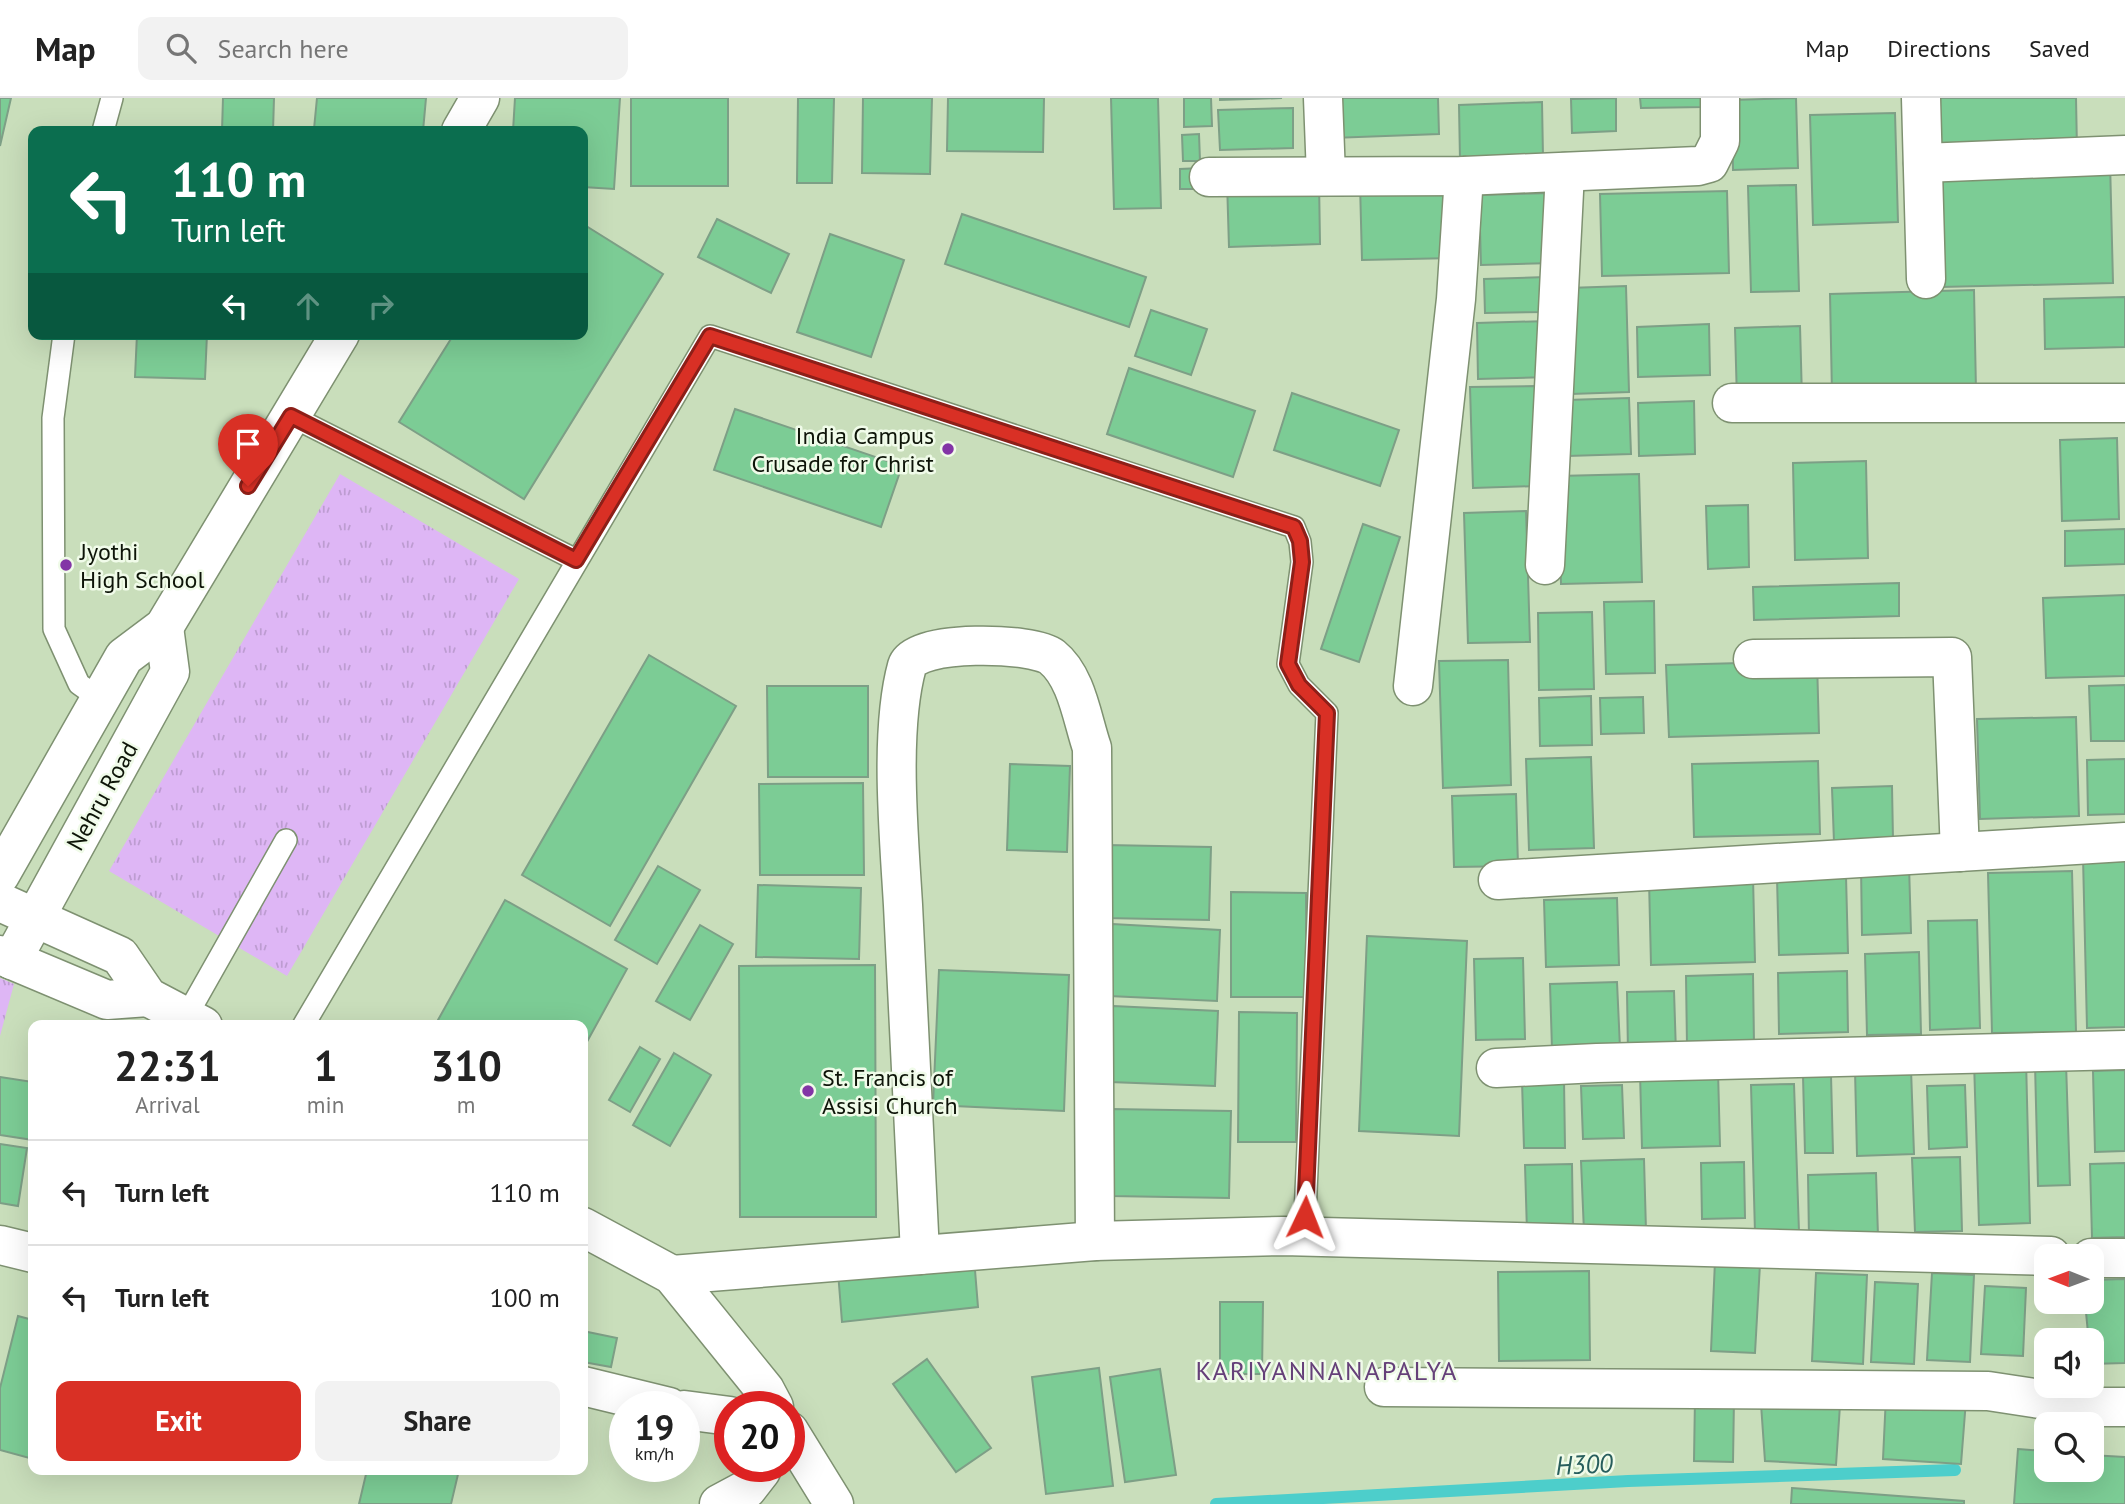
<!DOCTYPE html>
<html lang="en">
<head>
<meta charset="utf-8">
<style>
  :root { --surface:#fff; --page:#f2f2f2; --text:#222; --muted:#767676; --line:#e0e0e0; --accent:#d93025 }
  body { margin:0; font-family:"PT Sans",sans-serif; background:var(--page); color:var(--text); height:100vh; display:flex; flex-direction:column; font-size:26px; white-space:nowrap }
  * { box-sizing:border-box; margin:0 }
  p { font-size:23px; color:var(--muted) }
  .icon { flex:none; width:38px; height:38px; fill:none; stroke:currentColor; stroke-width:2; stroke-linecap:round; stroke-linejoin:round }
  .map { position:relative; flex:1; overflow:hidden }
  .sheet { position:absolute; left:28px; top:922px; width:560px; height:455px; display:flex; flex-direction:column; background:var(--surface); border-radius:14px; box-shadow:0 7px 28px #0002 }
  .sheet>* { flex:none }
  .guide { position:absolute; left:28px; top:28px; width:560px; height:214px; border-radius:14px; box-shadow:0 7px 28px #0002; background:#0b6e4f; color:#fff; overflow:hidden }
  .needle { width:46px; rotate:271deg }
  .fabs { position:absolute; left:2034px; top:1146px; display:grid; gap:14px }
  .fabs a { display:grid; place-items:center; width:70px; height:70px; border-radius:14px; background:var(--surface); box-shadow:0 7px 28px #0002; font-size:35px }
  .speed { position:absolute; left:609px; top:1293px; display:flex; gap:14px; font-size:35px; font-weight:700; text-align:center }
  .speed>* { display:grid; place-content:center; width:91px; height:91px; border-radius:50%; background:var(--surface); box-shadow:0 7px 28px #0002; line-height:1 }
  .speed small { font-size:18px; font-weight:400 }
  .speed .limit { border:10px solid #d22; background:#fff; color:#111 }
  .pin { position:absolute; display:grid; place-items:center; width:60px; height:60px; color:#fff; margin:-72px -30px; border-radius:50% 50% 50% 0; rotate:-45deg; box-shadow:0 0 7px #0007 }
  .pin .icon { rotate:45deg }
  .me { position:absolute; width:77px; margin:-38px; rotate:2deg; stroke-linejoin:round; filter:drop-shadow(0 0 5px #0008) }
  .turn { display:flex; align-items:center; gap:24px; height:147px; padding:0 28px; font-size:32px }
  .turn .icon { width:91px; height:91px; stroke-width:2.5 }
  .turn b { display:block; font-size:49px; line-height:60px }
  .lanes { display:flex; align-items:center; height:66px; padding:0 28px; background:#0003; justify-content:center; gap:35px; direction:ltr }
  .lanes .off { opacity:.35 }
  .eta { display:flex; justify-content:space-evenly; align-items:center; height:119px; text-align:center }
  .eta b { font-size:42px; font-weight:800; line-height:49px }
  .cta { display:flex; gap:14px; margin-top:auto; padding:14px 28px }
  .cta a { flex:1; height:80px; border-radius:14px; background:var(--accent); color:#fff; font-size:28px; font-weight:800; line-height:80px; text-align:center }
  .cta a+a { background:var(--page); color:var(--text) }
  ul { padding:0; list-style:none }
  li { display:flex; align-items:center; gap:21px; height:105px; padding:0 28px; border-top:2px solid var(--line) }
  li div { flex:1 }
  li b { display:block; font-size:26px }
  li em { font-style:normal }
  header { display:flex; align-items:center; gap:42px; box-sizing:border-box; height:98px; padding:0 35px; background:var(--surface); border-bottom:2px solid var(--line) }
  header strong { font-size:33px }
  nav { display:flex; gap:38px; margin-inline-start:auto; font-size:24px }
  .search { width:490px; height:63px; background:var(--page); display:flex; align-items:center; gap:18px; box-sizing:border-box; padding:0 24px; border-radius:14px; color:var(--muted); font-size:26px }
  .map>svg:first-child { display:block }
</style>
</head>
<body>
<header>
<strong>Map</strong>
<div class="search"><svg class="icon" aria-label="search" viewBox="0 0 24 24"><circle cx="10" cy="10" r="6"/><path d="M15 15l6 6"/></svg>Search here</div>
<nav><a>Map</a><a>Directions</a><a>Saved</a></nav>
</header>
<div class="map">
<svg width="2125" height="1406" viewBox="0 0 2125 1406">
  <defs>
    <pattern id="grass-tufts" width="24" height="20" patternUnits="userSpaceOnUse" patternTransform="scale(1.75)"><rect width="24" height="20" fill="#deb6f5"/><path d="M3 7l-1-3M5 7V3M7 7l1-3M15 17l-1-3M17 17v-4M19 17l1-3" fill="none" stroke="#bd9cd1"/></pattern>
  </defs>
  <rect width="100%" height="100%" fill="#c9debb"/>
  <g fill="url(#grass-tufts)">
    <polygon points="340,376 519,481 287,878 109,773"/>
    <polygon points="0,880 14,886 0,938"/>
  </g>
  <g fill="none" stroke-linecap="round" stroke-linejoin="round">
    <polyline stroke="#4dcecb" stroke-width="12" points="1216,1406 1628,1383 1955,1372"/>
  </g>
  <g fill="#7ccc95" stroke="#7d9f86" stroke-width="2">
    <polygon points="0,0 11,0 0,48"/>
    <polygon points="223,0 274,0 273,33 222,33"/>
    <polygon points="317,0 426,0 423,33 314,31"/>
    <polygon points="515,0 620,0 614,91 583,89 583,33 513,33"/>
    <rect x="631" y="0" width="97" height="88"/>
    <polygon points="798,0 834,0 832,85 797,85"/>
    <polygon points="863,0 932,0 930,76 862,75"/>
    <polygon points="948,0 1044,0 1043,54 947,53"/>
    <polygon points="1111,0 1158,0 1161,110 1114,111"/>
    <polygon points="1184,0 1211,0 1212,28 1184,29"/>
    <polygon points="1220,0 1282,0 1220,2"/>
    <polygon points="1330,0 1438,0 1439,36 1332,40"/>
    <polygon points="1616,0 1616,33 1572,35 1571,1"/>
    <polygon points="1640,0 1704,0 1704,9 1641,10"/>
    <polygon points="1796,0 1798,70 1733,72 1732,2"/>
    <polygon points="1935,0 2076,0 2077,52 1937,55"/>
    <polygon points="1542,4 1543,59 1460,62 1459,7"/>
    <polygon points="1293,10 1293,50 1220,52 1218,12"/>
    <polygon points="1895,15 1898,124 1813,127 1810,17"/>
    <polygon points="1199,36 1200,63 1183,63 1182,37"/>
    <polygon points="2110,63 2113,185 1941,189 1938,67"/>
    <polygon points="1201,70 1201,91 1180,91 1180,71"/>
    <polygon points="1319,82 1320,146 1229,149 1227,83"/>
    <polygon points="1452,83 1454,160 1362,162 1360,86"/>
    <polygon points="1796,87 1799,193 1751,194 1748,88"/>
    <polygon points="1727,93 1729,175 1602,178 1600,96"/>
    <polygon points="1552,95 1553,165 1481,167 1479,97"/>
    <polygon points="962,116 1146,179 1129,229 945,166"/>
    <polygon points="717,121 789,156 771,195 698,159"/>
    <polygon points="583,126 663,176 524,401 399,324 454,236 583,236"/>
    <polygon points="830,136 904,162 871,259 797,234"/>
    <polygon points="1546,179 1546,214 1485,215 1484,181"/>
    <polygon points="1626,188 1629,294 1571,296 1568,190"/>
    <polygon points="1974,192 1976,293 1832,296 1830,196"/>
    <polygon points="2125,199 2125,249 2045,251 2044,201"/>
    <polygon points="1151,212 1207,231 1191,277 1135,258"/>
    <polygon points="1548,223 1549,279 1478,281 1477,225"/>
    <polygon points="1709,226 1710,277 1638,279 1637,229"/>
    <polygon points="1800,228 1802,300 1737,303 1735,230"/>
    <polygon points="137,236 207,236 205,281 135,279"/>
    <polygon points="1129,270 1255,313 1233,379 1107,336"/>
    <polygon points="1536,288 1538,388 1473,390 1470,289"/>
    <polygon points="1292,295 1399,332 1380,388 1274,352"/>
    <polygon points="1629,300 1631,356 1568,358 1567,302"/>
    <polygon points="1694,303 1695,356 1639,358 1638,305"/>
    <polygon points="735,311 902,368 881,429 714,372"/>
    <polygon points="2117,340 2119,421 2062,423 2060,342"/>
    <polygon points="1866,363 1868,460 1795,462 1793,365"/>
    <polygon points="1639,376 1642,484 1561,486 1558,378"/>
    <polygon points="1748,407 1749,469 1708,471 1706,408"/>
    <polygon points="1526,413 1530,544 1468,545 1464,415"/>
    <polygon points="1363,426 1400,439 1359,564 1321,551"/>
    <polygon points="2125,431 2125,466 2065,468 2065,433"/>
    <polygon points="1899,485 1899,518 1754,522 1753,489"/>
    <polygon points="2125,497 2125,578 2046,580 2043,500"/>
    <polygon points="1654,503 1655,575 1606,576 1604,504"/>
    <polygon points="1592,514 1594,591 1539,592 1538,515"/>
    <polygon points="649,557 736,608 610,828 522,777"/>
    <polygon points="1508,562 1511,687 1443,690 1439,563"/>
    <polygon points="1817,563 1819,635 1669,639 1666,567"/>
    <polygon points="2125,587 2125,643 2091,643 2089,588"/>
    <polygon points="767,588 868,588 868,679 768,679"/>
    <polygon points="1591,598 1592,647 1540,648 1539,600"/>
    <polygon points="1643,599 1644,635 1601,636 1600,600"/>
    <polygon points="2076,619 2079,718 1980,721 1977,621"/>
    <polygon points="1591,659 1594,750 1529,752 1526,661"/>
    <polygon points="2125,661 2125,716 2088,717 2087,662"/>
    <polygon points="1818,663 1820,736 1694,739 1692,666"/>
    <polygon points="1010,666 1070,668 1067,754 1007,752"/>
    <polygon points="863,685 864,777 760,777 759,686"/>
    <polygon points="1892,688 1893,742 1834,744 1832,690"/>
    <polygon points="1516,696 1518,768 1454,769 1452,698"/>
    <polygon points="1106,747 1211,749 1209,822 1104,820"/>
    <polygon points="2125,758 2125,929 2087,930 2083,759"/>
    <polygon points="1909,767 1911,835 1862,837 1861,768"/>
    <polygon points="658,768 700,792 657,866 615,842"/>
    <polygon points="2072,773 2076,934 1992,935 1988,775"/>
    <polygon points="1846,778 1848,855 1779,857 1777,780"/>
    <polygon points="1753,779 1755,864 1651,867 1649,782"/>
    <polygon points="758,787 861,790 859,861 756,859"/>
    <polygon points="1231,794 1306,795 1306,899 1231,899"/>
    <polygon points="1617,800 1619,867 1546,869 1544,802"/>
    <polygon points="505,802 627,871 583,951 583,928 447,928 438,922"/>
    <polygon points="1977,822 1980,930 1930,932 1928,823"/>
    <polygon points="1112,826 1220,832 1217,903 1109,898"/>
    <polygon points="700,827 733,846 690,922 656,903"/>
    <polygon points="1367,838 1467,843 1459,1038 1359,1033"/>
    <polygon points="1919,854 1921,936 1867,937 1865,856"/>
    <polygon points="1523,860 1525,941 1476,942 1474,861"/>
    <polygon points="875,867 876,1119 740,1119 739,868"/>
    <polygon points="939,872 1069,877 1064,1013 933,1007"/>
    <polygon points="1847,873 1848,934 1779,936 1778,875"/>
    <polygon points="1753,876 1754,946 1687,947 1686,878"/>
    <polygon points="1617,884 1620,950 1552,951 1550,886"/>
    <polygon points="1674,893 1676,955 1628,956 1627,894"/>
    <polygon points="1113,908 1218,913 1215,988 1110,984"/>
    <polygon points="1239,914 1297,915 1296,1044 1238,1044"/>
    <polygon points="640,949 660,961 630,1014 609,1002"/>
    <polygon points="674,955 711,977 670,1048 633,1027"/>
    <polygon points="2026,961 2030,1125 1979,1127 1974,963"/>
    <polygon points="2066,965 2070,1087 2038,1088 2035,966"/>
    <polygon points="1911,971 1914,1056 1857,1058 1855,972"/>
    <polygon points="2125,972 2125,1053 2095,1054 2093,973"/>
    <polygon points="1718,973 1720,1048 1642,1050 1640,975"/>
    <polygon points="1831,977 1833,1055 1805,1055 1803,978"/>
    <polygon points="0,979 33,984 33,1042 0,1037"/>
    <polygon points="1564,982 1565,1050 1524,1050 1522,983"/>
    <polygon points="1794,986 1799,1134 1755,1135 1751,987"/>
    <polygon points="1622,987 1624,1040 1583,1041 1581,988"/>
    <polygon points="1965,987 1967,1049 1929,1051 1927,988"/>
    <polygon points="1111,1011 1231,1013 1229,1100 1110,1098"/>
    <polygon points="0,1046 27,1050 18,1108 0,1105"/>
    <polygon points="1960,1059 1962,1133 1915,1134 1912,1060"/>
    <polygon points="1644,1061 1646,1133 1584,1134 1581,1063"/>
    <polygon points="1744,1064 1745,1120 1702,1121 1701,1065"/>
    <polygon points="2125,1065 2125,1139 2092,1140 2090,1066"/>
    <polygon points="1572,1066 1573,1133 1527,1134 1525,1067"/>
    <polygon points="1876,1075 1878,1138 1809,1140 1808,1077"/>
    <polygon points="974,1160 978,1209 842,1224 838,1174"/>
    <polygon points="1715,1163 1760,1166 1755,1255 1711,1253"/>
    <polygon points="1589,1173 1590,1262 1499,1263 1498,1174"/>
    <polygon points="1816,1175 1867,1177 1863,1266 1812,1263"/>
    <polygon points="1932,1175 1974,1177 1970,1264 1927,1262"/>
    <polygon points="2125,1181 2125,1265 2091,1266 2085,1204 2091,1204 2091,1182"/>
    <polygon points="1875,1184 1918,1186 1914,1266 1871,1264"/>
    <polygon points="1985,1188 2026,1190 2023,1258 1981,1256"/>
    <polygon points="1220,1204 1263,1204 1262,1276 1220,1276"/>
    <polygon points="18,1218 33,1222 33,1361 0,1352 0,1290"/>
    <polygon points="583,1233 617,1240 611,1269 583,1264"/>
    <polygon points="927,1261 991,1350 956,1374 893,1286"/>
    <polygon points="1099,1270 1113,1388 1046,1396 1032,1279"/>
    <polygon points="1160,1271 1176,1377 1125,1384 1110,1279"/>
    <polygon points="1886,1298 1966,1302 1961,1366 1883,1361"/>
    <polygon points="1695,1299 1734,1300 1733,1364 1694,1363"/>
    <polygon points="1761,1306 1840,1307 1836,1367 1765,1363"/>
    <polygon points="2018,1351 2046,1353 2046,1372 2091,1372 2091,1357 2125,1359 2125,1406 2014,1406"/>
    <polygon points="367,1372 459,1372 451,1406 359,1406"/>
    <polygon points="1792,1390 1964,1403 1964,1406 1791,1406"/>
  </g>
  <g fill="none" stroke-linecap="round" stroke-linejoin="round">
    <defs>
      <g id="lane">
        <polyline points="103,33 112,0"/>
        <polyline points="64,236 53,320 54,531 79,586 100,601"/>
        <polyline points="291,318 576,462"/>
        <polyline points="186,919 286,742"/>
        <polyline points="303,928 710,238 1294,429 1300,444 1302,464 1288,566 1299,587 1327,615 1304,1140"/>
      </g>
      <g id="street">
        <polyline points="1323,0 1326,78"/>
        <polyline points="1921,0 1926,181"/>
        <polyline points="1923,65 2125,57"/>
        <polyline points="1209,79 1464,78 1698,68 1709,65 1720,43 1720,0"/>
        <polyline points="1732,305 2125,305"/>
        <polyline points="1545,467 1565,74"/>
        <polyline points="1753,561 1952,559 1960,754"/>
        <polyline points="1413,588 1456,201 1464,78"/>
        <polyline points="1498,782 2125,744"/>
        <polyline points="1496,970 1597,965 2125,952"/>
        <polyline points="0,1147 33,1155"/>
        <path d="M 920,1157 C 915,1040 909,923 903,807 C 899,738 889,633 907,568 C 915,541 1033,544 1052,559 C 1077,579 1082,621 1092,650 L 1095,1143"/>
        <polyline points="2091,1160 2125,1160"/>
        <polyline points="672,1177 1095,1143 1283,1138 2051,1158"/>
        <polyline points="583,1288 669,1309"/>
        <polyline points="1384,1289 1988,1293 2092,1309 2125,1309"/>
        <polyline points="684,1312 730,1318"/>
        <polyline points="719,1406 747,1391 761,1373 760,1368"/>
      </g>
      <g id="secondary">
        <polyline points="461,33 480,0"/>
        <polyline points="0,777 124,559 164,529 340,236"/>
        <polyline points="0,804 120,858 148,899 203,928"/>
        <polyline points="0,857 107,902 148,899"/>
        <polyline points="12,862 170,574 164,529"/>
        <polyline points="583,1129 672,1177 765,1292 774,1309"/>
        <polyline points="789,1333 834,1406"/>
      </g>
    </defs>
    <use href="#lane" stroke="#7e9171" stroke-width="24"/>
    <use href="#street" stroke="#7e9171" stroke-width="41"/>
    <use href="#secondary" stroke="#7e9171" stroke-width="41"/>
    <use href="#lane" stroke="#fff" stroke-width="21"/>
    <use href="#street" stroke="#fff" stroke-width="38"/>
    <use href="#secondary" stroke="#fff" stroke-width="38"/>
  </g>
  <g fill="none" stroke-linecap="round" stroke-linejoin="round">
    <defs>
      <polyline id="route" points="248,388 291,318 576,462 710,238 1294,429 1300,443 1302,464 1288,566 1299,587 1327,615 1305,1119"/>
    </defs>
    <use href="#route" stroke="#8d1f18" stroke-width="18"/>
    <use href="#route" stroke="#d93025" stroke-width="12"/>
  </g>
  <g fill="#8335a6" stroke="#f0fbe9" stroke-width="2.5">
    <circle cx="948" cy="351" r="7"/>
    <circle cx="66" cy="467" r="7"/>
    <circle cx="808" cy="993" r="7"/>
  </g>
  <g text-anchor="middle" dominant-baseline="central" stroke-width="5" stroke-linejoin="round" paint-order="stroke">
    <g font-size="24" fill="#0d1408" stroke="#f0fbe9" text-anchor="start">
      <text x="934" y="337" text-anchor="end">India Campus<tspan x="934" dy="28">Crusade for Christ</tspan></text>
      <text x="80" y="453">Jyothi<tspan x="80" dy="28">High School</tspan></text>
      <text x="822" y="979">St. Francis of<tspan x="822" dy="28">Assisi Church</tspan></text>
    </g>
    <g font-size="24" fill="#0d1408" stroke="#f0fbe9">
      <text transform="translate(102 698) rotate(-61)">Nehru Road</text>
    </g>
    <g font-size="26" letter-spacing="2" fill="#654079" stroke="#f0fbe9">
      <text x="1327" y="1272">KARIYANNANAPALYA</text>
    </g>
    <g font-size="26" font-style="italic" fill="#275d5c" stroke="#f0fbe9">
      <text transform="translate(1584 1366) rotate(-3)">H300</text>
    </g>
  </g>
</svg>
<div class="fabs">
<a><svg class="needle" viewBox="-14 -14 28 28"><path d="M0-13l5 13h-10z" fill="#e53935"/><path d="M0 13l5-13h-10z" fill="#767676"/></svg></a>
<a><svg class="icon" aria-label="sound" viewBox="0 0 24 24"><path d="M4 9h4l5-4v14l-5-4H4zM17 9q2 3 0 6"/></svg></a>
<a><svg class="icon" aria-label="search" viewBox="0 0 24 24"><circle cx="10" cy="10" r="6"/><path d="M15 15l6 6"/></svg></a>
</div>
<div class="speed"><div>19<small>km/h</small></div><div class="limit">20</div></div>
<div class="pin" style="left:248px;top:388px;background:#d93025"><svg class="icon" aria-label="arrive" viewBox="0 0 24 24"><path d="M6 21V4h12l-3 4 3 4H6"/></svg></div>
<svg class="me" style="left:1305px;top:1119px" viewBox="-20 -20 40 40"><path d="M0-17L14 15 0 8-14 15z" fill="#d93025" stroke="#fff" stroke-width="4"/></svg>
<div class="guide">
<div class="turn"><svg class="icon" aria-label="left" viewBox="0 0 24 24"><path d="M17 20v-9H6M10 6l-5 5 5 5"/></svg><div><b>110 m</b>Turn left</div></div>
<div class="lanes"><svg class="icon" aria-label="left" viewBox="0 0 24 24"><path d="M17 20v-9H6M10 6l-5 5 5 5"/></svg><svg class="icon off" aria-label="ahead" viewBox="0 0 24 24"><path d="M12 20V5M6 11l6-6 6 6"/></svg><svg class="icon off" aria-label="right" viewBox="0 0 24 24"><path d="M7 20v-9h11M14 6l5 5-5 5"/></svg></div>
</div>
<section class="sheet">
<div class="eta">
<div><b>22:31</b><p>Arrival</p></div>
<div><b>1</b><p>min</p></div>
<div><b>310</b><p>m</p></div>
</div>
<ul>
<li><svg class="icon" aria-label="left" viewBox="0 0 24 24"><path d="M17 20v-9H6M10 6l-5 5 5 5"/></svg><div><b>Turn left</b></div><em>110 m</em></li>
<li><svg class="icon" aria-label="left" viewBox="0 0 24 24"><path d="M17 20v-9H6M10 6l-5 5 5 5"/></svg><div><b>Turn left</b></div><em>100 m</em></li>
</ul>
<div class="cta"><a>Exit</a><a>Share</a></div>
</section>
</div>
</body>
</html>
